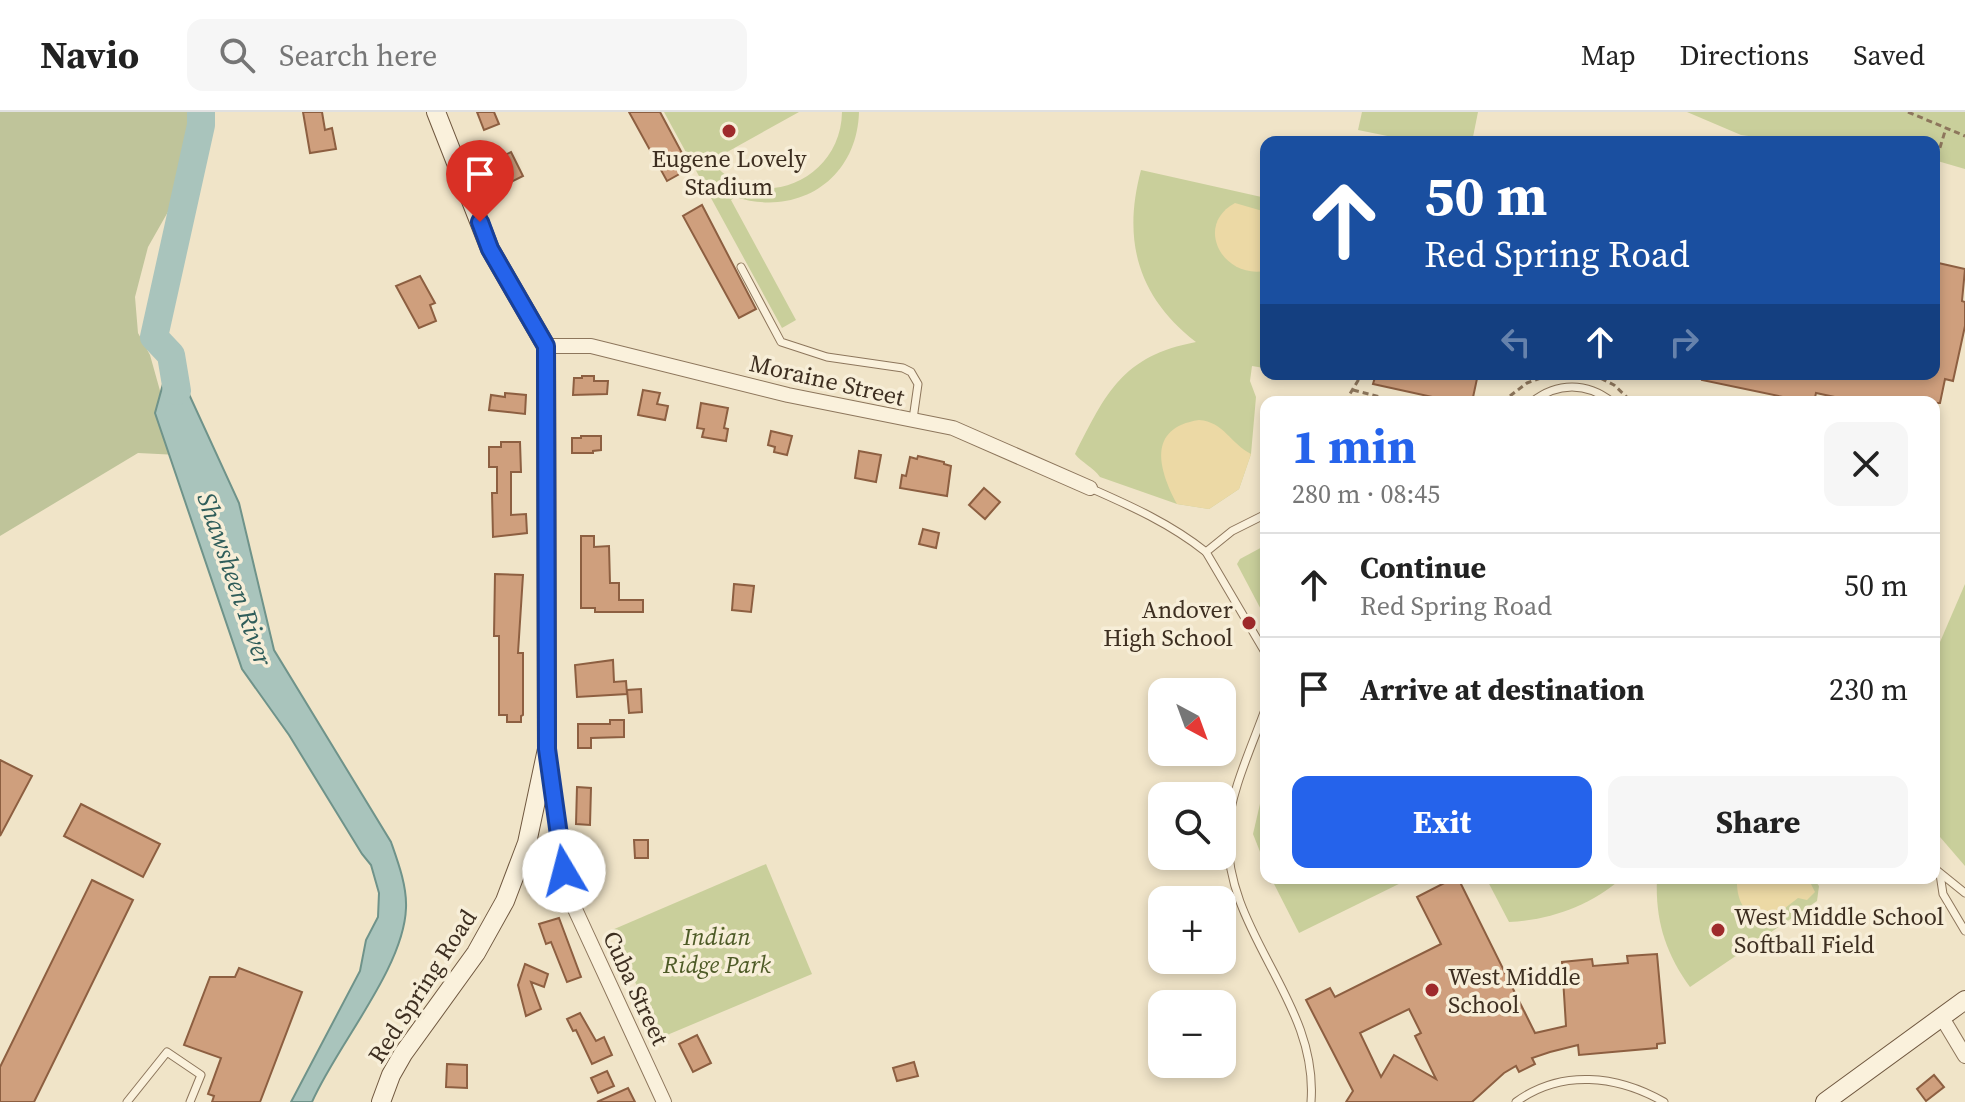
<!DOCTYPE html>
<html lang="en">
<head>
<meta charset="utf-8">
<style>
  :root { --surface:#fff; --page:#f6f6f6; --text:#222; --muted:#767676; --line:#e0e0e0; --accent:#2563eb }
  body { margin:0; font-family:"Source Serif 4",serif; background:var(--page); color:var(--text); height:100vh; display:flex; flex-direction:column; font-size:30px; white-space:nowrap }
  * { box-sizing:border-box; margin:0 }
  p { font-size:26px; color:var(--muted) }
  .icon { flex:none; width:44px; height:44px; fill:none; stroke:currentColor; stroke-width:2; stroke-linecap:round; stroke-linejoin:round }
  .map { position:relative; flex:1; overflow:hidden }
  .sheet { position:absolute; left:1260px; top:284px; width:680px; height:488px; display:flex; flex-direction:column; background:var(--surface); border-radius:16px; box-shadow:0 4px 12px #0003 }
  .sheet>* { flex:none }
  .top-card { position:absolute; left:1260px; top:24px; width:680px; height:244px; border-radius:16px; box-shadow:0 4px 12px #0003; background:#1a4fa0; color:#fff; overflow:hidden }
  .needle { width:52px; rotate:139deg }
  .fabs { position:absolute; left:1148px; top:566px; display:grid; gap:16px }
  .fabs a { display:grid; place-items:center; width:88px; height:88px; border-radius:16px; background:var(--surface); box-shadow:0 4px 12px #0003; font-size:40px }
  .pin { position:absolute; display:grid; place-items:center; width:68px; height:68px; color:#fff; margin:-82px -34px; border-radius:50% 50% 50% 0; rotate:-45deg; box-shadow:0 0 8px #0007 }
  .pin .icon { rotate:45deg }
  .me { position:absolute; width:88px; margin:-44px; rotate:352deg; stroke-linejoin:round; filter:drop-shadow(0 0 6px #0008) }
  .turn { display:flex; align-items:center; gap:28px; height:168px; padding:0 32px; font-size:36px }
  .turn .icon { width:104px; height:104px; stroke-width:2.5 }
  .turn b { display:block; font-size:56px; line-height:68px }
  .lanes { display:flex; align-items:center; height:76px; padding:0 32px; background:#0003; justify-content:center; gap:40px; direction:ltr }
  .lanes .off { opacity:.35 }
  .round { display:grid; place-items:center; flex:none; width:84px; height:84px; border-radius:16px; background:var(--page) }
  .head { display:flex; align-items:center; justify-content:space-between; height:136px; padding:0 32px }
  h1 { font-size:48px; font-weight:700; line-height:60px; color:var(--accent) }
  .primary-button { display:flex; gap:16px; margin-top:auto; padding:16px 32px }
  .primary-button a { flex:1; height:92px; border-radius:16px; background:var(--accent); color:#fff; font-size:32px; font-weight:700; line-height:92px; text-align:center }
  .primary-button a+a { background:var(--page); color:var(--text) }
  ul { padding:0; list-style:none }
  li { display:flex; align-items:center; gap:24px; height:104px; padding:0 32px; border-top:2px solid var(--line) }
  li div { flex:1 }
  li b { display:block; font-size:30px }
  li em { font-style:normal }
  header { display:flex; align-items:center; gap:48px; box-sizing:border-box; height:112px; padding:0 40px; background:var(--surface); border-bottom:2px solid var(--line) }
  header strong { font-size:38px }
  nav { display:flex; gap:44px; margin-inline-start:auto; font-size:28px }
  .search { width:560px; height:72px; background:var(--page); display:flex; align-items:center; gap:20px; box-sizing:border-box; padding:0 28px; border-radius:16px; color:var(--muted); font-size:30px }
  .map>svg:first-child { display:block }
</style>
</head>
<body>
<header>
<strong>Navio</strong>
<div class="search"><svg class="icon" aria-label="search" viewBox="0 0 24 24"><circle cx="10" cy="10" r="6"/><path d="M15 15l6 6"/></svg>Search here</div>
<nav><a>Map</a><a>Directions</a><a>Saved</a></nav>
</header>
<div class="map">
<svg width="1965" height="990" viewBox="0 0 1965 990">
  <rect width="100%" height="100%" fill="#f0e4c8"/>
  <g fill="#c9cf9b">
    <path d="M 664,0 L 799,0 L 711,49 C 756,104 841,70 842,0 L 859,0 C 857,68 798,105 735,85 L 731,88 L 796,208 L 782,216 Z"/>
    <polygon points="1362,0 1478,0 1472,30 1417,30 1358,18"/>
    <polygon points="1687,0 1965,0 1965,57 1934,48 1934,30 1865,30 1852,27 1834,30 1794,30 1741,23"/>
    <path d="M 1141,58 L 1266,86 L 1266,248 L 1264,256 L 1252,254 L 1250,269 L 1256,285 L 1251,342 L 1239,377 L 1209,397 L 1177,392 L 1100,365 C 1093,355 1082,351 1075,342 C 1106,281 1122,244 1196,230 C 1138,185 1122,129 1141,58 Z"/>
    <polygon points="1266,433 1266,507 1237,452 1240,447"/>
    <polygon points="1965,472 1965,754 1934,718 1934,544"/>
    <polygon points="1266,666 1266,755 1253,722"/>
    <polygon points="766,752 812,862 660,926 612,818"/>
    <polygon points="1271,766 1411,766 1299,821"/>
    <path d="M 1486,766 L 1622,766 C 1590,794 1550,808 1509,810 Z"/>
    <path d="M 1657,766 L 1813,766 L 1819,774 L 1817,789 L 1690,875 C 1665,841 1655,807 1657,766 Z"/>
  </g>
  <g fill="#ecd9a5">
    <path d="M 1235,91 L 1266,100 L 1264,159 C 1222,166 1194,113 1235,91 Z"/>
    <path d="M 1199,308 C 1224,310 1230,331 1251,342 L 1239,377 L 1209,397 L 1177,392 C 1159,358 1146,316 1199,308 Z"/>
    <path d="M 1737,766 L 1797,766 L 1800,770 L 1810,770 L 1815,780 L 1807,788 L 1798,786 L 1767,810 C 1744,804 1736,788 1737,766 Z"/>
  </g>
  <polygon fill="#bfc49a" points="0,0 194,0 195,21 192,41 176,72 169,98 148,135 135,185 138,221 150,243 178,343 138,341 0,424"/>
  <path fill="#a9c4bc" stroke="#6f938a" stroke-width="2" d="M 171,243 L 239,391 L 274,538 L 391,730 C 398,750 407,774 406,796 C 404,856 337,933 312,990 L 291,990 L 360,859 L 366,828 L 378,805 L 379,781 L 371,753 L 362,742 L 289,623 L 242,557 L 155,301 Z"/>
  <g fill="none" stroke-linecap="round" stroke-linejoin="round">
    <polyline stroke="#a9c4bc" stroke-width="28" points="177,279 171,243 154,225 201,13 201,0"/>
  </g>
  <g fill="#cf9f7d" stroke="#8d5f41" stroke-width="2" fill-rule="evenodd">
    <polygon points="303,0 322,0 325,18 332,16 336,37 310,41"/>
    <polygon points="477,0 494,0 499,12 484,18"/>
    <polygon points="629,0 660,0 690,56 667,69"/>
    <polygon points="511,40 523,64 507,72 495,48"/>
    <polygon points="702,93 756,197 739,206 683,104"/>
    <polygon points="1934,150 1965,157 1962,189 1965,190 1965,214 1953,269 1945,267 1940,291 1858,290 1816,281 1814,290 1807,290 1702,268 1703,262 1934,262"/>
    <polygon points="420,164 435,191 430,193 436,209 419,216 396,174"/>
    <polygon points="1376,262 1478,262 1472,290 1455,290 1373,272"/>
    <polygon points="582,264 594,264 594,269 608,269 607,282 573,283 574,266 582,266"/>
    <polygon points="643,278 660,281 657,292 668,294 665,308 638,303"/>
    <polygon points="505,281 526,283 525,302 489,298 491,283 505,285"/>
    <polygon points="701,291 728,296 724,316 728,317 726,329 702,325 704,317 697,316"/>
    <polygon points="771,319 792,324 787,343 774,340 775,335 768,333"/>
    <polygon points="581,324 601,324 601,338 593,339 593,341 572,341 572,326 581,326"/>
    <polygon points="501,330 520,330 521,360 511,360 511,403 526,402 527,421 493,425 492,381 497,381 497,355 489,355 489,335 501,335"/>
    <polygon points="859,339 881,343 876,370 855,366"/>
    <polygon points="918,344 944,350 944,352 951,354 947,384 900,376 902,363 906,364 910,345 917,347"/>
    <polygon points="984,376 1000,390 985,407 969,393"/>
    <polygon points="923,417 939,421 936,436 919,432"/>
    <polygon points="581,424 594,424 594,435 609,434 610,471 619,471 619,488 643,488 643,500 595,500 595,496 581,496"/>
    <polygon points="495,462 523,463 518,541 523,541 523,603 521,604 521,610 507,610 507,603 499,603 499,524 494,524"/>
    <polygon points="734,472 754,474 751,500 732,498"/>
    <polygon points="613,548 614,570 626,569 627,582 577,585 575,553"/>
    <polygon points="641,577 642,600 629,601 627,578"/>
    <polygon points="610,608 624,608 624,625 591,626 591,636 578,636 578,612 610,612"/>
    <polygon points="0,648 32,664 0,724"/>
    <polygon points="577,675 591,676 590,713 576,712"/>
    <polygon points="81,692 160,732 143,765 64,724"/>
    <polygon points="634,728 648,728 648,746 635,746"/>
    <path d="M 1454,766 L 1458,766 L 1535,921 L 1566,914 L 1562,850 L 1592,847 L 1593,854 L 1628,851 L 1627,844 L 1657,842 L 1665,931 L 1657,932 L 1657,936 L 1579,943 L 1578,933 L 1550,940 L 1532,946 L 1535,952 L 1519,960 L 1516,954 L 1504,961 L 1472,990 L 1346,990 L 1353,979 L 1306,888 L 1330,876 L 1335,885 L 1441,832 L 1417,785 ZM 1409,897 L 1421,921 L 1415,924 L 1436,967 L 1394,943 L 1381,965 L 1360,921 Z"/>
    <polygon points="92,768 133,788 34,990 0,990 0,955"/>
    <polygon points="559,806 581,865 567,870 551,830 546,832 539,812"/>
    <polygon points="525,852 548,862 544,875 531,870 541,897 526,904 518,873"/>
    <polygon points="239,856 302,880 260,990 212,990 214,984 208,982 221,946 184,933 210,865 235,865"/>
    <polygon points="580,901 596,929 604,925 612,943 592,952 576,918 573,919 567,907"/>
    <polygon points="697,923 711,951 693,960 679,932"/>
    <polygon points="914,950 918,964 897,969 893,956"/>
    <polygon points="447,952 467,953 467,976 446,975"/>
    <polygon points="607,959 614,974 598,981 591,966"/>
    <polygon points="1934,963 1944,975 1926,989 1917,977"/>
    <polygon points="628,976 635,990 597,990"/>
  </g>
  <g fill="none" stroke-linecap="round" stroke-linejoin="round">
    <defs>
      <g id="service">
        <polyline points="741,155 781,230 827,245 903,256 911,260 918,272 913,307"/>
        <path d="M 1532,290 C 1557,270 1587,270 1612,290"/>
        <path d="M 1090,376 C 1131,394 1171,412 1206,440"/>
        <polyline points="1266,402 1232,419 1206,440 1266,542"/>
        <path d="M 1266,595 C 1253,632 1230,680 1228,718 C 1223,821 1319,888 1311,990"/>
        <polyline points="1934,756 1965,781"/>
        <polyline points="1940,762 1943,782 1965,819"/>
        <polyline points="127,990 167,940 201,963 190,990"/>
        <path d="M 1516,990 C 1561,957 1617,963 1664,990"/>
      </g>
      <g id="minor">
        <polyline points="546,234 591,234 788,283 953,316 1090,376"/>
        <polyline points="548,646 564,759 574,795 664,990"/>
        <polyline points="1941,904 1965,944"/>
      </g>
      <g id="secondary">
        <polyline points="381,990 391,963 403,942 476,841 505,789 527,731 547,637 546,234 490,137 436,0"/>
        <polyline points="1825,990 1965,888"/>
      </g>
    </defs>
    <use href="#service" stroke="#8d765c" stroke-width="9"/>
    <use href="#minor" stroke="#8d765c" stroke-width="16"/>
    <use href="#secondary" stroke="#6f573f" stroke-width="20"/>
    <g stroke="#8d765c" stroke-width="3" stroke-dasharray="6 4" stroke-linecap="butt">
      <polyline points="1908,0 1965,24"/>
      <polyline points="1934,55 1946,16"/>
      <polyline points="1592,262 1614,273 1632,290"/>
      <polyline points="1353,278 1399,290"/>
      <polyline points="1345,290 1362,262"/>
      <polyline points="1502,290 1527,271 1552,262"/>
    </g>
    <use href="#service" stroke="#faf1dc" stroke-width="7"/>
    <use href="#minor" stroke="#faf1dc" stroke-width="14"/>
    <use href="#secondary" stroke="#faf1dc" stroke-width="18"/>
  </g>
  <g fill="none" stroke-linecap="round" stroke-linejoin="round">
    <defs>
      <polyline id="route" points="480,110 490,137 546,234 547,637 564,759"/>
    </defs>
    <use href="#route" stroke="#184099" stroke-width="20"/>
    <use href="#route" stroke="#2563eb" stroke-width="14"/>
  </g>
  <g fill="#9e2a2b" stroke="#f7eed8" stroke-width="3">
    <circle cx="729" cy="19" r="8"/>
    <circle cx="1249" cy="511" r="8"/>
    <circle cx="1718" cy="818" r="8"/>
    <circle cx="1432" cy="878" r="8"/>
  </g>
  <g text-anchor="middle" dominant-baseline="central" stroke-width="7" stroke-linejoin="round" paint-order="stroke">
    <g font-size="24" fill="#3d2e20" stroke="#f7eed8" text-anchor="start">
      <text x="729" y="46" text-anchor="middle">Eugene Lovely<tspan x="729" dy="28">Stadium</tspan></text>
      <text x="1233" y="497" text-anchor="end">Andover<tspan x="1233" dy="28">High School</tspan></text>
      <text x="1734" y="804">West Middle School<tspan x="1734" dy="28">Softball Field</tspan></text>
      <text x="1448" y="864">West Middle<tspan x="1448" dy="28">School</tspan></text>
    </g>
    <g font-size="24" fill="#3d2e20" stroke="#f7eed8">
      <text transform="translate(827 268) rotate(13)">Moraine Street</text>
      <text transform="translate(422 874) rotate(-57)">Red Spring Road</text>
      <text transform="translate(636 876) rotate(65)">Cuba Street</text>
    </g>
    <g font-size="24" font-style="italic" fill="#4d5a26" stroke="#f7eed8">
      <text x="717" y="824">Indian<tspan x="717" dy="28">Ridge Park</tspan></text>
    </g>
    <g font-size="26" font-style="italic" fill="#2f5d5a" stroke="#f7eed8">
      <text transform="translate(235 467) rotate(71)">Shawsheen River</text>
    </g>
  </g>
</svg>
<div class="fabs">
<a><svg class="needle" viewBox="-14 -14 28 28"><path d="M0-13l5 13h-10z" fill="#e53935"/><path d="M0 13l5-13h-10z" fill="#767676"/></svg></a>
<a><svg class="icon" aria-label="search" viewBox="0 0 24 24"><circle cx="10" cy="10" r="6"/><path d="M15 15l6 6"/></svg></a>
<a>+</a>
<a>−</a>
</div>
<div class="pin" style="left:480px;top:110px;background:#d93025"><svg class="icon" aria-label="arrive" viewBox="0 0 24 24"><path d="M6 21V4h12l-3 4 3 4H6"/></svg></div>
<svg class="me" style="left:564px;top:759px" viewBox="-20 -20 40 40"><circle r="19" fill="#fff"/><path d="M0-13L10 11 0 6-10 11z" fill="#2563eb"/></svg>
<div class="top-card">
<div class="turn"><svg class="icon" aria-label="ahead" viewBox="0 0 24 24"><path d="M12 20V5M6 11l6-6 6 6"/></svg><div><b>50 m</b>Red Spring Road</div></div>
<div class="lanes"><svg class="icon off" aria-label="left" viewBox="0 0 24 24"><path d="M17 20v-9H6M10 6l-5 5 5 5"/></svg><svg class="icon" aria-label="ahead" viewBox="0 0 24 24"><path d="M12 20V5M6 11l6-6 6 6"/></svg><svg class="icon off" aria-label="right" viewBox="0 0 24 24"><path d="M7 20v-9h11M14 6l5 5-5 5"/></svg></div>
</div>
<section class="sheet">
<div class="head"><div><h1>1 min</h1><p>280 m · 08:45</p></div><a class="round"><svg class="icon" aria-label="close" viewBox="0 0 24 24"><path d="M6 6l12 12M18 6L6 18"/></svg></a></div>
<ul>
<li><svg class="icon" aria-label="ahead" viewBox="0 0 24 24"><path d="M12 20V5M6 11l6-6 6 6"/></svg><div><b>Continue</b><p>Red Spring Road</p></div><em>50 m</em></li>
<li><svg class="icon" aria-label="arrive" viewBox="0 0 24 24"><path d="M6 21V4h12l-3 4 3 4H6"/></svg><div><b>Arrive at destination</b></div><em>230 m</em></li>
</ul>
<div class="primary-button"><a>Exit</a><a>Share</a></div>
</section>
</div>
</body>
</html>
